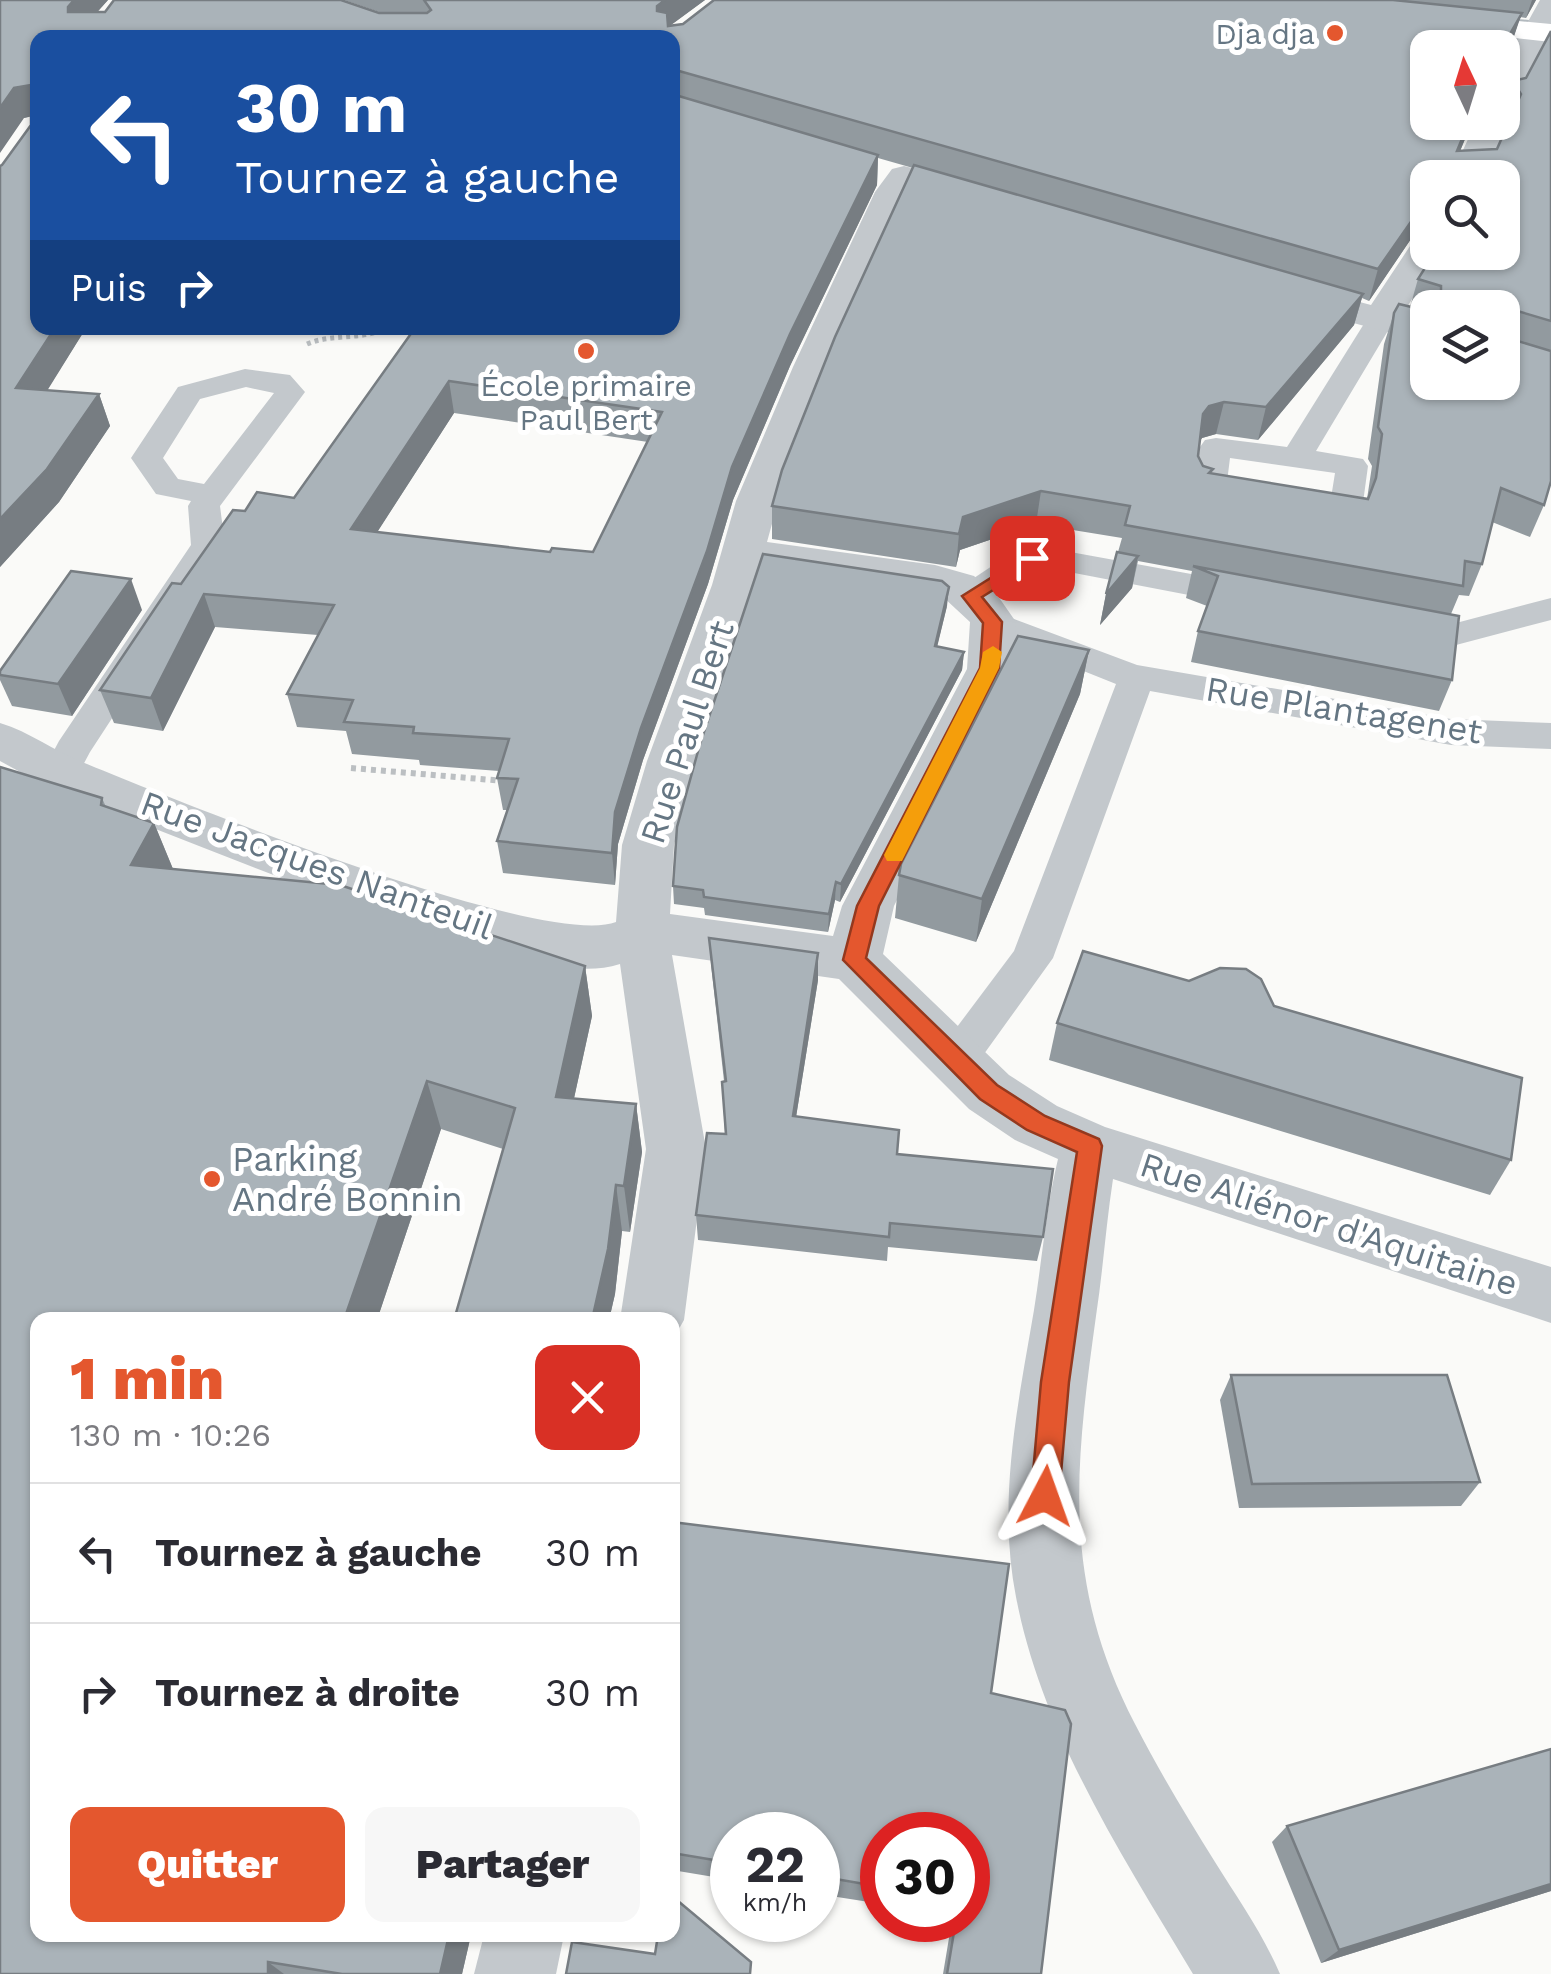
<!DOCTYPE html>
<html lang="fr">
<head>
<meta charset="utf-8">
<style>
  :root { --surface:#fff; --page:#f7f7f7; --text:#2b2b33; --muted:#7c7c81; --line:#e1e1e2; --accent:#e4572e }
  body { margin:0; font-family:"Work Sans",sans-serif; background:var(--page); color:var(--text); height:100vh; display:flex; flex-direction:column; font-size:38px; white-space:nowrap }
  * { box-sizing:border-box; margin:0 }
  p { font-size:32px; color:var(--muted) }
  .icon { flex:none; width:55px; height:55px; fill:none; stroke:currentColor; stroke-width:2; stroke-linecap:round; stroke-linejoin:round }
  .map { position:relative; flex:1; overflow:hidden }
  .sheet { position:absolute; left:30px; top:1312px; width:650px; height:630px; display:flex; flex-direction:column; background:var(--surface); border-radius:20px; box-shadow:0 2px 8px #0004 }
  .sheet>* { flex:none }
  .top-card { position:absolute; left:30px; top:30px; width:650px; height:305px; border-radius:20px; box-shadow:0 2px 8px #0004; background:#1a4fa0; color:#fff; overflow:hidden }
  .needle { width:65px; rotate:356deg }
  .fabs { position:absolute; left:1410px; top:30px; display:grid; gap:20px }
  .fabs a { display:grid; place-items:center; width:110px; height:110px; border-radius:20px; background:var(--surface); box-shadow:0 2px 8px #0004; font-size:50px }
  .speed { position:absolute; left:710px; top:1812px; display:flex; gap:20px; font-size:50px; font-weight:700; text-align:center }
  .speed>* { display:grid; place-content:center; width:130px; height:130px; border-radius:50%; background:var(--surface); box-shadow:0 2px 8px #0004; line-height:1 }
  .speed small { font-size:25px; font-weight:400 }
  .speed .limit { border:15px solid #d22; background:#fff; color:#111 }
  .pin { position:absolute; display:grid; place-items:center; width:85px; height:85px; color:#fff; margin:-42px; border-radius:20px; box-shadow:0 5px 15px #0006 }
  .me { position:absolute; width:110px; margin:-55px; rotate:4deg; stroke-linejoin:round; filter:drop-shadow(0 0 8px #0008) }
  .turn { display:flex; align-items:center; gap:35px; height:210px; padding:0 40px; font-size:45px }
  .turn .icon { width:130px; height:130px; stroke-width:2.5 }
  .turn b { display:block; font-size:70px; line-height:85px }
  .then { display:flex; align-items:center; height:95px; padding:0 40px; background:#0003; gap:20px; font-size:38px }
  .round { display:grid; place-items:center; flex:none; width:105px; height:105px; border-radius:20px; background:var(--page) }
  .summary { display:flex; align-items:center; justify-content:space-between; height:170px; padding:0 40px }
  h1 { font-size:60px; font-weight:800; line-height:75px; color:var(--accent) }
  .action { display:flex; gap:20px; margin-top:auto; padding:20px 40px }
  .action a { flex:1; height:115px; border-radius:20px; background:var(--accent); color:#fff; font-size:40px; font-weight:800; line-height:115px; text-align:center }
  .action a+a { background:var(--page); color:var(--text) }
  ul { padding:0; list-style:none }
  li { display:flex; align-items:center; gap:30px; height:140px; padding:0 40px; border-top:2px solid var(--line) }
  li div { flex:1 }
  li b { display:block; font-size:38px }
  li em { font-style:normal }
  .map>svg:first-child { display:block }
</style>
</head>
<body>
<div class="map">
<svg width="1551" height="1974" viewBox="0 0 1551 1974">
  <rect width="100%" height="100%" fill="#fafaf8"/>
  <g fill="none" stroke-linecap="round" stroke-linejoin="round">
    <defs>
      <polygon id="secondary" points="1445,14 1551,24 1551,42 1435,29 1430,23 1435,17"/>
    </defs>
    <use href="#secondary" stroke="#b3babf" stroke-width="4"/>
    <path stroke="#bbbfc2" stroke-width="5" stroke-dasharray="4 4" stroke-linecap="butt" d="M 307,344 C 333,333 360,341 387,328"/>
    <polyline stroke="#bbbfc2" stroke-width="6" stroke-dasharray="5 5" stroke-linecap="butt" points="351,768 504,781"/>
    <g fill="#c3c8cc" fill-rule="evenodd">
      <path d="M 1381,310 L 1391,313 L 1395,319 L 1316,451 L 1363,459 L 1368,466 L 1362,510 L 1358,517 L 1346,520 L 1199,496 L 1194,489 L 1200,447 L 1205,440 L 1216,438 L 1287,447 L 1367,319 L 1371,313 ZM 1230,458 L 1335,473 L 1331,498 L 1227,482 Z"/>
      <path d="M 245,369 L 290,375 L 305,392 L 220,506 L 225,545 L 90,752 L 74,782 L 61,786 L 48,782 L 42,773 L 59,741 L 191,545 L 188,506 L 191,501 L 156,494 L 131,458 L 178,387 ZM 246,387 L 274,393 L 204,484 L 178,479 L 163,458 L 200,399 Z"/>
      <path d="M 1043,547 L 1246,584 L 1258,587 L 1263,595 L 1258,603 L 1246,606 L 1043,567 C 1012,573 993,613 959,604 L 954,596 L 959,588 L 1010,554 Z"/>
      <polygon points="1551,598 1551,620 1456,645 1387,631 1381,623 1387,615 1399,612 1456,623"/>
      <polygon points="993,611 1137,665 1451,719 1551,723 1551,749 1451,745 1150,691 1053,958 971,1072 955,1077 939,1072 933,1059 1014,951 1116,684 981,630 975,622 981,614"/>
    </g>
    <g fill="#c3c8cc" fill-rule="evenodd">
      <polygon points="1540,0 1551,0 1551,33 1518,98 1513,105 1502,107 1502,68"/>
      <polygon points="1502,115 1508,122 1484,178 1450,178 1476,122 1502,122"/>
      <path d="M 904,166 L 916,169 L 921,176 L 908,193 C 858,307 799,421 767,542 L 935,565 L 974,576 L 1000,599 L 1016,622 L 1013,669 L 894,906 L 883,954 L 1009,1075 L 1057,1106 L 1105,1127 L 1551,1267 L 1551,1323 L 1113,1179 C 1106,1225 1103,1270 1096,1316 C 1075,1468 1061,1581 1135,1724 C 1159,1771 1187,1817 1215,1862 C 1238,1899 1263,1934 1280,1974 L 1193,1974 C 1123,1857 1042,1733 1016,1597 C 997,1501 1018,1404 1034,1310 C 1042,1260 1046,1209 1058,1159 L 1015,1140 L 969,1109 L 839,979 L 672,955 L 706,1149 L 684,1320 L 672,1341 L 672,1320 L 620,1320 L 646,1149 L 620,964 C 573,979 516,955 471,942 C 325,899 185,840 44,785 L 0,761 L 0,723 C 30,732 54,751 82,762 C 170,798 543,950 616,922 L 622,845 L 647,761 L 712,585 L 736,501 L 793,367 L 875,192 L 892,169 ZM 761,568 L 930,592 L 942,596 L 970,622 L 967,669 L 842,906 L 833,936 L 670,914 L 674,845 L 697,761 Z"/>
      <polygon points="1428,234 1428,252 1440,252 1403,314 1428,320 1428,343 1275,302 1270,294 1275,286 1288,283 1371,305 1416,237"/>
      <polygon points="484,1935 564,1935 556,1974 474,1974"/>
    </g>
    <use href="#secondary" fill="#fff" fill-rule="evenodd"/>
  </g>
  <g fill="#929a9f" fill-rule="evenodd">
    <path d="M 0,0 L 108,0 L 97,12 L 379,13 L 382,13 L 344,0 L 705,0 L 669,26 L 683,24 L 714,0 L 1536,0 L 1526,18 L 1520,17 L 1512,42 L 1508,51 L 1508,78 L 1512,81 L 1526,78 L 1551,31 L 1551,481 L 1544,505 L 1530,537 L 1492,522 L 1482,564 L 1469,596 L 1459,595 L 1451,614 L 1452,680 L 1439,711 L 1191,662 L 1198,631 L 1207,606 L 1186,598 L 1192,571 L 1138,561 L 1132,588 L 1100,625 L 1106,594 L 1122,538 L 1036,524 L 960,550 L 956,567 L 772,539 L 772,506 L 913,168 L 878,158 L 877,185 L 790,366 L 733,500 L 708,584 L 643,760 L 618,844 L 615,885 L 503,873 L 497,841 L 507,810 L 503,810 L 497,778 L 499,771 L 420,765 L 419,760 L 352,754 L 346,731 L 297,727 L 287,694 L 318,635 L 215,627 L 163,731 L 114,723 L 100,690 L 181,584 L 245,511 L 294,498 L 415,328 L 672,328 L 672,38 L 38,38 L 86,328 L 47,390 L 99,394 L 110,426 L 59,502 L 0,567 L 0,166 L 2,165 L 31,125 L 31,116 L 24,118 ZM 1502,48 L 1502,112 L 1505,113 L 1510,121 L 1497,149 L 1460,151 L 1472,122 L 1428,122 ZM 1428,178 L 1502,252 L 1418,279 L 1410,307 L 1394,313 L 1384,344 L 1368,459 L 1372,466 L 1367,499 L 1212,474 L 1203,466 L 1198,456 L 1200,441 L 1202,438 L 1216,434 L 1258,440 L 1354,325 L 1362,298 L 1369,301 L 1415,233 L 1428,231 ZM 1428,308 L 1502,308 L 1428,382 ZM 454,413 L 648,442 L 593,552 L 550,552 L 377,532 Z"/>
    <polygon points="947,606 937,646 964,652 962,670 840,902 835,900 828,932 705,915 704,908 674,904 673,886"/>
    <polygon points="142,610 72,716 12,706 0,680 0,671"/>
    <polygon points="1089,650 1080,694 976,942 895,918 899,875"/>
    <polygon points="0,767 102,798 106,807 154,823 173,869 340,885 585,966 592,1016 574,1098 636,1104 642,1152 630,1232 622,1231 615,1294 609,1320 454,1320 503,1149 441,1129 377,1320 38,1320 38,1935 471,1935 462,1974 0,1974"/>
    <polygon points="709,938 818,953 818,980 796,1117 897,1154 1043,1237 1037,1261 888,1247 887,1261 698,1240 696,1215 725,1134 722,1082 724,1081 711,964"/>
    <polygon points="1274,1006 1511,1160 1490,1195 1049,1060 1057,1023"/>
    <polygon points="1231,1375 1480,1482 1461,1506 1239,1508 1220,1400"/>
    <polygon points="672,1522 991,1693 1041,1974 943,1974 952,1920 968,1920 968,1835 882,1835 882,1904 818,1894 818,1835 732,1835 732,1880 672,1870"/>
    <polygon points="1551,1749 1551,1891 1321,1963 1272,1842 1287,1826"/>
  </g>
  <g fill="#777d82">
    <polygon points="74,0 108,0 76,36 68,12 68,7"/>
    <polygon points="665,0 705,0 659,34 657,6"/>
    <polygon points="1532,0 1536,0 1526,18"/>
    <polygon points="1522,13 1512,42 1502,60 1507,39"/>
    <polygon points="31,85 38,115 24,118 0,153 0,108 14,88"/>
    <polygon points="1469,122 1472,122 1449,178 1457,151"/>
    <polygon points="878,155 877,185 790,366 733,500 708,584 643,760 618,844 615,885 612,853 615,812 641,728 732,467 790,334"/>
    <polygon points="1428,202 1428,231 1415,233 1369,301 1378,269 1424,203"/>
    <polygon points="1363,294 1354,325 1258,440 1266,407"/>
    <polygon points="55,328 86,328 29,420 16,388"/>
    <polygon points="449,381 454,413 358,562 351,529"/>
    <polygon points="99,394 110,426 59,502 0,567 0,519"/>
    <polygon points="1224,402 1216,434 1202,438 1196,446 1203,414 1209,406"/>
    <polygon points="1041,491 1036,524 960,550 956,567 959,534 963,517"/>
    <polygon points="1138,556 1132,588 1100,625 1106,594"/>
    <polygon points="131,579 142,610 72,716 58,684"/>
    <polygon points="949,587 947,606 933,664 935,646"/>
    <polygon points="204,594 215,627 163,731 151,698"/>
    <polygon points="1089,650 1080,694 976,942 982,899"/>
    <polygon points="964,652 962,670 840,902 841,884"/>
    <polygon points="154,823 175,874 131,865"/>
    <polygon points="836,882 835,900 828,932 829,914"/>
    <polygon points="818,953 818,980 792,1142 793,1116"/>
    <polygon points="585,966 592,1016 564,1144 556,1097"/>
    <polygon points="427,1081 441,1129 377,1320 344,1320"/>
    <polygon points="636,1104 642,1152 630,1232 624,1186"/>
    <polygon points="616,1185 622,1231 615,1294 609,1320 592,1320"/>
    <polygon points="1551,1884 1551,1891 1321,1963 1339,1950"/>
    <polygon points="449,1935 471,1935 462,1974 440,1974"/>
    <polygon points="268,1962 284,1974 268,1974"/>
  </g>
  <g fill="#aab3b9" stroke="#777d82" stroke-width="2.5" fill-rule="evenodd">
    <path d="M 0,0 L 74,0 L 68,7 L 68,12 L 105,12 L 114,0 L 341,0 L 379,13 L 427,13 L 431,10 L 424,0 L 665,0 L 657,6 L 657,11 L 667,13 L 668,26 L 683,24 L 714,0 L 1393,0 L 1522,13 L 1507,39 L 1508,78 L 1512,81 L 1526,78 L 1551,31 L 1551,321 L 1514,310 L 1510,313 L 1511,339 L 1551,351 L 1551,481 L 1544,505 L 1501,488 L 1482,564 L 1465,561 L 1463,586 L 1125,525 L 1130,506 L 1041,491 L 963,517 L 959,534 L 772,506 L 782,470 L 835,337 L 914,165 L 1363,294 L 1266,407 L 1224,402 L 1209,406 L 1203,414 L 1198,456 L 1203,466 L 1213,469 L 1209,473 L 1368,499 L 1376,478 L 1382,434 L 1378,427 L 1394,313 L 1399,304 L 1428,311 L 1428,382 L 1502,382 L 1502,308 L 1441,308 L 1441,286 L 1418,279 L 1435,252 L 1502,252 L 1502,178 L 1428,178 L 1428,202 L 1424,203 L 1378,269 L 672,69 L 672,38 L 38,38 L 38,328 L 55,328 L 16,388 L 99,394 L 47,469 L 0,519 L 0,166 L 2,165 L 31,125 L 31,85 L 14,88 L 0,108 ZM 1428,48 L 1502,48 L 1502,89 L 1508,89 L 1509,83 L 1514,83 L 1521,94 L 1497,149 L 1457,151 L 1469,122 L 1428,122 Z"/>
    <path d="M 672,94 L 878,155 L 790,334 L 732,467 L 707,551 L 641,728 L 615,812 L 612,853 L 497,841 L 518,779 L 497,778 L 509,739 L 413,733 L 414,727 L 344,722 L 353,700 L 287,694 L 334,605 L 204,594 L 151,698 L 100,690 L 172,583 L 181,584 L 233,510 L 245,511 L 257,492 L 294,498 L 415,328 L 672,328 ZM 449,381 L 662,412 L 593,552 L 552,548 L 550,552 L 351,529 Z"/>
    <polygon points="1117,552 1138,556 1106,594"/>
    <polygon points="763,554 942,581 949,587 935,646 964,652 841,884 836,882 829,914 704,897 703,890 673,886 677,827 700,744"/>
    <polygon points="1193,566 1459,616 1452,680 1198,631 1218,576"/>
    <polygon points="71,571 131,579 58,684 0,675 0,671"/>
    <polygon points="1018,636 1089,650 982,899 899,875 901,864"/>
    <polygon points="0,767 102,798 101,805 154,823 131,865 340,885 585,966 556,1097 636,1104 624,1186 616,1185 608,1249 592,1320 454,1320 515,1108 427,1081 344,1320 38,1320 38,1935 449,1935 440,1974 342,1974 268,1962 268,1974 0,1974"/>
    <polygon points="709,938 818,953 793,1116 899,1130 897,1154 1053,1169 1043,1237 890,1223 889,1237 696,1215 707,1133 726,1134 722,1082 726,1081"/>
    <polygon points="1083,951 1189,981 1220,968 1246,969 1261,979 1274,1006 1522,1078 1511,1160 1057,1023"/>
    <polygon points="1231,1375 1447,1375 1480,1482 1252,1484"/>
    <polygon points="672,1522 1009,1564 991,1693 1065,1710 1071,1724 1041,1974 947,1974 956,1920 968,1920 968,1835 882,1835 882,1887 818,1876 818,1835 732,1835 732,1863 672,1853"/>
    <polygon points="1551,1749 1551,1884 1339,1950 1287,1826"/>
    <polygon points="672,1896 751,1962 750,1974 566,1974 572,1942 655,1954 658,1935 672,1935"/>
  </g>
  <polygon fill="#e4572e" stroke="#94391e" stroke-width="2.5" points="1032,552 1038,554 1038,562 982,597 1002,622 999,668 879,906 866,958 997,1085 1045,1116 1099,1139 1102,1146 1069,1382 1059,1496 1055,1506 1045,1510 1035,1506 1031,1496 1041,1382 1077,1152 1027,1130 980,1099 843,960 857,906 980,668 983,623 962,596"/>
  <polygon fill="#f59e0b" points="993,646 1002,652 999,668 902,861 887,861 884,855 980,668 983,652"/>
  <g fill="#e4572e" stroke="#fff" stroke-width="4">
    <circle cx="1335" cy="33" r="10"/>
    <circle cx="586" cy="351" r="10"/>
    <circle cx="212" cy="1179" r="10"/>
  </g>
  <g text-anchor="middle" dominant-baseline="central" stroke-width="10" stroke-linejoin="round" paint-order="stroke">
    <g font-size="30" fill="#657683" stroke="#fff" text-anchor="end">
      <text x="1315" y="33">Dja dja</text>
      <text x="586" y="385" text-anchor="middle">École primaire<tspan x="586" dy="34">Paul Bert</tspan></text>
    </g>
    <g font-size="35" fill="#657683" stroke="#fff">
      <text transform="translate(1344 710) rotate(9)">Rue Plantagenet</text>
      <text transform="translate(687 732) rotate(-72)">Rue Paul Bert</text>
      <text transform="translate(317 865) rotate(20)">Rue Jacques Nanteuil</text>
      <text transform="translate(1329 1224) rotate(18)">Rue Aliénor d'Aquitaine</text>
    </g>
    <g font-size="35" fill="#657683" stroke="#fff" text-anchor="start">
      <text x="232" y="1159">Parking<tspan x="232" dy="40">André Bonnin</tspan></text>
    </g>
  </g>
</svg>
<div class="fabs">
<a><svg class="needle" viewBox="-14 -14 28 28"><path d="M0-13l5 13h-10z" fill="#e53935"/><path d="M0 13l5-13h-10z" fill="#7c7c81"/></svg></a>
<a><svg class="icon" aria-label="search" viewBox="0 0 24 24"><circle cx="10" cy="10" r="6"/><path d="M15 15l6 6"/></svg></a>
<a><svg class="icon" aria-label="layers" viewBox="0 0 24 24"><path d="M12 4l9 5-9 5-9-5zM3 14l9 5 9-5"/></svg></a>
</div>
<div class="speed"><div>22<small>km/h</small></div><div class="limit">30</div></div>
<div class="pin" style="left:1032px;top:558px;background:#d93025"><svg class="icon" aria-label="arrive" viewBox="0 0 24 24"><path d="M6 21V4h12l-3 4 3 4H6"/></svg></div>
<svg class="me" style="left:1045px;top:1496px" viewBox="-20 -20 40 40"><path d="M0-17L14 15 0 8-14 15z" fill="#e4572e" stroke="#fff" stroke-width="4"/></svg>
<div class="top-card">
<div class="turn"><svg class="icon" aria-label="left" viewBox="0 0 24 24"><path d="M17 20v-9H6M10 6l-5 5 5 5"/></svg><div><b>30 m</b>Tournez à gauche</div></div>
<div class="then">Puis<svg class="icon" aria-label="right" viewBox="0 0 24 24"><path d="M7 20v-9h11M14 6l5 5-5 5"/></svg></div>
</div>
<section class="sheet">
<div class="summary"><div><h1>1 min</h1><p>130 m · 10:26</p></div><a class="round" style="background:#d93025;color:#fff"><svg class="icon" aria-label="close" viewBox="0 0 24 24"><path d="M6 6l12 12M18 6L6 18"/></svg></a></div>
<ul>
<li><svg class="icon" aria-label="left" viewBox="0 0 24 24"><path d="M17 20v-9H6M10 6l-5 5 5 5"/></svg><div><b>Tournez à gauche</b></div><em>30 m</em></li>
<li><svg class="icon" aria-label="right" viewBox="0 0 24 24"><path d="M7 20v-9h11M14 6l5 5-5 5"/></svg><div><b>Tournez à droite</b></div><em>30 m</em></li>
</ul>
<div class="action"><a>Quitter</a><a>Partager</a></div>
</section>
</div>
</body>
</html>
